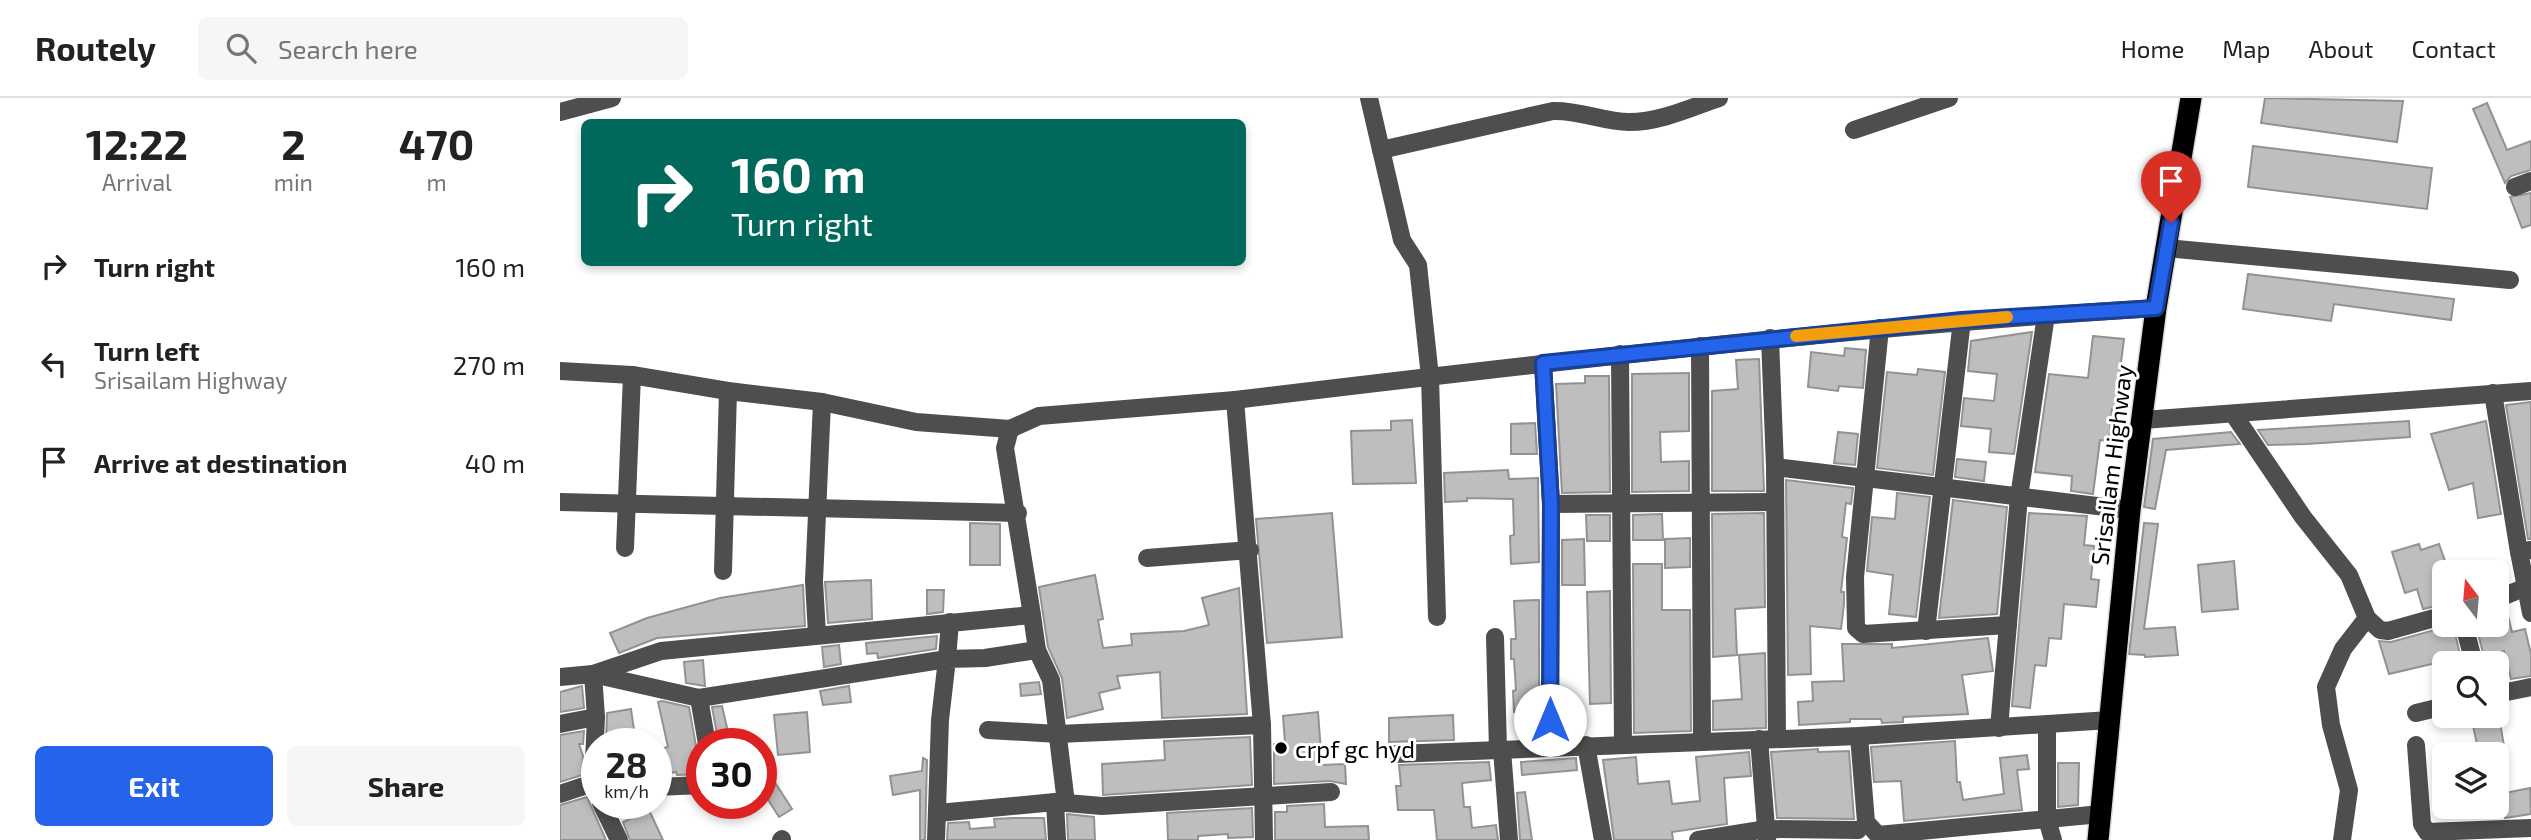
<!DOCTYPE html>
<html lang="en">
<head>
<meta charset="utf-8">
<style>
  :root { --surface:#fff; --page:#f6f6f6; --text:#222; --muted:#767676; --line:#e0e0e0; --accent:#2563eb }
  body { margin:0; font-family:"Exo 2",sans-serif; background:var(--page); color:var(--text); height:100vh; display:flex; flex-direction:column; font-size:26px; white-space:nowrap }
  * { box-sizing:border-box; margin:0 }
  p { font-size:23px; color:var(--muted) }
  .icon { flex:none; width:38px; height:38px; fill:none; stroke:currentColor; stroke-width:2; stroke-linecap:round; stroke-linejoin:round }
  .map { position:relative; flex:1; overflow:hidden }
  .side { display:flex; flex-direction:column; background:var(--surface); width:560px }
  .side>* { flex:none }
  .banner { position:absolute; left:21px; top:21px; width:665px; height:147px; border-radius:10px; box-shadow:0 4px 10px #0003; background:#00695c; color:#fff; overflow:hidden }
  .needle { width:46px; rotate:344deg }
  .controls { position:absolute; left:1872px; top:462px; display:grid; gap:14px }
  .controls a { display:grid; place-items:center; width:77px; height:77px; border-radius:10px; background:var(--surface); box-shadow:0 4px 10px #0003; font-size:35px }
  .speed { position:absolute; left:21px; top:630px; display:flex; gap:14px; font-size:35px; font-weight:700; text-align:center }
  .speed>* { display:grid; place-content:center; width:91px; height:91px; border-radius:50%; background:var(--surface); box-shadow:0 4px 10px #0003; line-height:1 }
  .speed small { font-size:18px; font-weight:400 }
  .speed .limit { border:10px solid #d22; background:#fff; color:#111 }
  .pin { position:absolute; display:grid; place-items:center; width:60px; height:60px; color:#fff; margin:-72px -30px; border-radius:50% 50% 50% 0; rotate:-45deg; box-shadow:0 0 7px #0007 }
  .pin .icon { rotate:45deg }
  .me { position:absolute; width:77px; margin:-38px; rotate:0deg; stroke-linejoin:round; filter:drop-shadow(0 0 5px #0008) }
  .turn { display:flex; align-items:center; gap:24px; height:147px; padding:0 35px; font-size:32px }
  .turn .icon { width:91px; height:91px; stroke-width:2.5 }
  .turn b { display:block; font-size:49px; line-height:60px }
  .eta { display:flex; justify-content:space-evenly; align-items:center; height:119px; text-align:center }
  .eta b { font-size:42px; font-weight:700; line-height:49px }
  .button { display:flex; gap:14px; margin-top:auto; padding:14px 35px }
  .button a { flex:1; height:80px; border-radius:10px; background:var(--accent); color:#fff; font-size:28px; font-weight:700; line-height:80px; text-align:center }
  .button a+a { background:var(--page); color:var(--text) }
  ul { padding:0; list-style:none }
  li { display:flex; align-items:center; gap:21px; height:98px; padding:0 35px }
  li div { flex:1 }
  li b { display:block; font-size:26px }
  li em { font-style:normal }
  header { display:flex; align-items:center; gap:42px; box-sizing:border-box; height:98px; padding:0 35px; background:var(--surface); border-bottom:2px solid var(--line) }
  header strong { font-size:33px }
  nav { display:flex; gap:38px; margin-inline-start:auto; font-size:24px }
  .search { width:490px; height:63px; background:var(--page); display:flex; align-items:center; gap:18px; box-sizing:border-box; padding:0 24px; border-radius:10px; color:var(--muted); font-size:26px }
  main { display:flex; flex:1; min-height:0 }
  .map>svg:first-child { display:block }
</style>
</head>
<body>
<header>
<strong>Routely</strong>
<div class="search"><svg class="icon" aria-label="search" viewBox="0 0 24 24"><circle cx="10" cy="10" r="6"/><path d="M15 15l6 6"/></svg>Search here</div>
<nav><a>Home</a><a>Map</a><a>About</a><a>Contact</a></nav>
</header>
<main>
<section class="side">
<div class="eta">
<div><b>12:22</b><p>Arrival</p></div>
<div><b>2</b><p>min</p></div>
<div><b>470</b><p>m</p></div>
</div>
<ul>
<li><svg class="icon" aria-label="right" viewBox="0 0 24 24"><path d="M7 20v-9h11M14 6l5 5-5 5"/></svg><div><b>Turn right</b></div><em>160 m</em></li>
<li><svg class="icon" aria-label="left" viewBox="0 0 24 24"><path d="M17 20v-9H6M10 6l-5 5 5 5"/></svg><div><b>Turn left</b><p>Srisailam Highway</p></div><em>270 m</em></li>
<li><svg class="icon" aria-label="arrive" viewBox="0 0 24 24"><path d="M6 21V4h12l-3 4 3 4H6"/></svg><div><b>Arrive at destination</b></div><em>40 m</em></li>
</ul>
<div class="button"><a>Exit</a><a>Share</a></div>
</section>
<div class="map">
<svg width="1971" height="742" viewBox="0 0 1971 742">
  <rect width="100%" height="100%" fill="#fff"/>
  <g fill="#bebebe" stroke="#929292" stroke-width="2">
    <polygon points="1705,0 1843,3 1837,44 1701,25"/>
    <polygon points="1927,5 1947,52 1971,43 1971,72 1951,78 1945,85 1913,11"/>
    <polygon points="1693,48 1872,70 1867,111 1688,89"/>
    <polygon points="1971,95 1971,127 1962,130 1950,99"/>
    <polygon points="1688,176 1894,201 1891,222 1774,206 1771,223 1683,211"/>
    <polygon points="1472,234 1454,356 1429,354 1431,331 1401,328 1404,300 1434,303 1437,276 1408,273 1411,243"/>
    <polygon points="1533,238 1564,241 1555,312 1552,311 1549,343 1540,342 1533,396 1511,393 1512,378 1475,374 1489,276 1528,280"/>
    <polygon points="1285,250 1306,252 1303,290 1279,288 1278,293 1248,289 1251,254 1284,258"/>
    <polygon points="1199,261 1204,393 1152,393 1152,293 1178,291 1176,262"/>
    <polygon points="1358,271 1385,274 1373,377 1317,370 1327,274 1357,277"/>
    <polygon points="1129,275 1129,333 1100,334 1101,364 1129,363 1129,393 1072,394 1072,276"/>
    <polygon points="1025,278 1049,278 1050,394 1002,395 996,286 1025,285"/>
    <polygon points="1971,304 1971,441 1968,441 1946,307"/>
    <polygon points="852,322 856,385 793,386 791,333 831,332 831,323"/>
    <polygon points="1849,323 1850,339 1747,346 1708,347 1698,332"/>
    <polygon points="1926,323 1941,416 1918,420 1913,385 1889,392 1871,336"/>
    <polygon points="975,325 977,356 951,356 951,326"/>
    <polygon points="1278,334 1298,336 1295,367 1274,365"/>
    <polygon points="1671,334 1680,346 1606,352 1595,411 1584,409 1593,341"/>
    <polygon points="1397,361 1426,364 1424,383 1395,379"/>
    <polygon points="948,372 949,381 978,380 979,464 951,466 950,438 954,437 953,401 907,400 907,403 885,404 884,375"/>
    <polygon points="1226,382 1293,390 1291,406 1286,405 1282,439 1287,440 1281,494 1284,494 1284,506 1281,531 1250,528 1251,576 1228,577"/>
    <polygon points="1337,395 1370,399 1356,519 1329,516 1333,477 1307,473 1312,419 1335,421"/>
    <polygon points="1393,402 1447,409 1437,516 1379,520"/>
    <polygon points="772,415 782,539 707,545 696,421"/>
    <polygon points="1204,415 1205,509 1175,511 1177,557 1153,559 1152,416"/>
    <polygon points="1469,415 1527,418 1524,447 1534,448 1531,481 1539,482 1536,509 1504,506 1501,541 1489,540 1486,568 1475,567 1470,610 1452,608"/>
    <polygon points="1102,416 1103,442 1073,442 1073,417"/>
    <polygon points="1026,417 1050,417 1050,443 1027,443"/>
    <polygon points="410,425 440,426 440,467 410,467"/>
    <polygon points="1584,425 1598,426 1584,531 1615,529 1618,557 1585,559 1585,557 1569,556"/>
    <polygon points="1130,440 1130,469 1105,470 1105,441"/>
    <polygon points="1024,441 1025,487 1002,487 1002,442"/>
    <polygon points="1859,446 1861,452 1879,446 1889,474 1885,474 1885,506 1863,511 1857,491 1845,495 1832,454"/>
    <polygon points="1674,463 1678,511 1642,514 1638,467"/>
    <polygon points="1073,466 1102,466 1102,512 1130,512 1131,633 1074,635"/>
    <polygon points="535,477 543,521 538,522 543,550 572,547 571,536 624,533 649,527 642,500 679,490 687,616 602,620 600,574 557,578 560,590 539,595 543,611 507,620 502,580 488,549 479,489"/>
    <polygon points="311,482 312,521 268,525 265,484"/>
    <polygon points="243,487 245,528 97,540 59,555 50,535 87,520 160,500"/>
    <polygon points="367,492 384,492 383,514 367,516"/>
    <polygon points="1050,493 1051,605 1030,606 1027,494"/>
    <polygon points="979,502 979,612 954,614 953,593 956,592 954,561 951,561 951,541 956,541 954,503"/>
    <polygon points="1946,510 1952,534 1965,531 1971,556 1971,578 1951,581 1944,553 1924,559 1916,527 1937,527 1937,512"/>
    <polygon points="1893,527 1902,565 1876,565 1829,576 1819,543 1831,544"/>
    <polygon points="377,538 376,551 318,560 317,555 307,556 306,545"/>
    <polygon points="1428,540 1433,573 1402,577 1408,616 1343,619 1343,624 1322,625 1321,621 1290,621 1290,624 1239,627 1238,604 1253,603 1252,584 1284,583 1282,546 1332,546 1332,550"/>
    <polygon points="279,547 281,566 264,569 262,549"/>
    <polygon points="1205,555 1206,630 1153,632 1153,603 1182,601 1179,557"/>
    <polygon points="143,562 145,588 126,585 124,564"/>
    <polygon points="479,584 481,596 461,598 460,586"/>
    <polygon points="22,588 24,610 0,614 0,594"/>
    <polygon points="289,588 291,604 263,607 260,593"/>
    <polygon points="102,603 129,609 136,648 142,659 142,676 117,677 116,674 96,678 96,652 108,649 98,604"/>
    <polygon points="162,608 168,634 157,636 152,609"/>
    <polygon points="71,611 76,646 46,646 47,615"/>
    <polygon points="247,614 250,654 218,657 214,617"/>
    <polygon points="758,614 762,667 785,666 786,686 770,683 714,686 714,646 725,645 723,618"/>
    <polygon points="893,617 894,642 829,644 829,620"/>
    <polygon points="1911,618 1939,618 1945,654 1919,656"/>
    <polygon points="24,633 23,646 19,646 23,658 22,677 0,684 0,637"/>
    <polygon points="690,639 692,687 543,697 542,666 605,662 604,643"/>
    <polygon points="1395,643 1397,684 1400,684 1403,702 1444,696 1440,660 1467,657 1469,671 1457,672 1462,712 1344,723 1341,683 1314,684 1311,649"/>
    <polygon points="1258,651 1258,654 1289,653 1294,721 1217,720 1211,654"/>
    <polygon points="1189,654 1191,678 1164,680 1167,726 1112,734 1113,742 1054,742 1043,662 1076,659 1078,686 1109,683 1112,706 1140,703 1136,659"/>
    <polygon points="363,660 367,662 365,742 360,742 360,692 333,697 330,678 362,673"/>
    <polygon points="1016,660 1017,672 962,677 961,664"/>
    <polygon points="929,664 931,682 902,685 904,709 910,709 912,730 936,727 938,742 877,742 874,712 838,712 836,688 841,688 839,667"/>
    <polygon points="1498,665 1519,665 1518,707 1498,709"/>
    <polygon points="216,686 232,711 219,719 203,694"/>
    <polygon points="1970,690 1971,716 1945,720 1940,696"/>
    <polygon points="965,694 972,742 960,742 957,695"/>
    <polygon points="27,699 46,742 0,742 0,707"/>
    <polygon points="764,706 765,729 808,728 809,742 715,742 715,714 727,714 727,708"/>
    <polygon points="692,710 693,739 668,740 668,736 638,738 638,742 608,742 607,715"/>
    <polygon points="89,712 103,742 70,742 63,724"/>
    <polygon points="507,716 534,719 535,742 508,742"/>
    <polygon points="453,720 484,720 486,742 387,742 388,725 409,724 410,731 435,729 434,721"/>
  </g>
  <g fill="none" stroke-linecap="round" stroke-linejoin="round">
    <defs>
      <polyline id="highway" points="1538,742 1570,412 1596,210 1631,0"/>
    </defs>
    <use href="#highway" stroke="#dbdbdb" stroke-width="24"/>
    <g stroke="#4e4e4e" stroke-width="18">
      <polyline points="809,0 842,142 858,167 870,279 877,519"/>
      <polyline points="0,14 52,0"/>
      <polyline points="1294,32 1389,0"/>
      <path d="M 821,52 L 993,13 C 1019,12 1044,24 1069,24 C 1100,24 1130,10 1159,0"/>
      <polyline points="1955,89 1971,83"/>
      <polyline points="1606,150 1950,182"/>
      <polyline points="1320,230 1295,479 1296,530 1303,536 1448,527"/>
      <polyline points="1210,240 1215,369 1217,641"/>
      <polyline points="1140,248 1142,644"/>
      <polyline points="1060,256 1063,645"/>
      <polyline points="983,265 991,406 990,649"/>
      <polyline points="0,273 72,277 168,293 262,304 356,324 450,331 479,318 675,302 702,627 704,742"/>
      <polyline points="1933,295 1959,454 1971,452"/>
      <path d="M 675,302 C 982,265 1288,229 1596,210"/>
      <polyline points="1674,317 1743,419 1789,477 1807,520 1820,532 1828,533 1885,517"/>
      <polyline points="1583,322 1971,293"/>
      <polyline points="1215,369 1570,412"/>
      <polyline points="0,404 458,415"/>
      <polyline points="991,406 1213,404"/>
      <polyline points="65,450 72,277"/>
      <polyline points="587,460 690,452"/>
      <polyline points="163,473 168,293"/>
      <polyline points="1966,489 1971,515"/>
      <polyline points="1937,501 1966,489 1959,454"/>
      <polyline points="1904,527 1914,565"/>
      <polyline points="1366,533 1402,222"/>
      <polyline points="257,536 254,483 262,304"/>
      <polyline points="935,539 938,652"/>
      <polyline points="477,552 491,582 506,705"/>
      <polyline points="33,576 101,553 472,517 445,350 450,331"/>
      <polyline points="33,576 139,600 387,561 390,524"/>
      <polyline points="0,579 33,576 36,619 33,685 37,694"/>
      <polyline points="1937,596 1971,589"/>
      <polyline points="139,600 147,646"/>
      <polyline points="1856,615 1885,608"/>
      <polyline points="0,626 36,619"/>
      <polyline points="1487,626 1487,721 1493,742"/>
      <polyline points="1439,630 1459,399 1486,217"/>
      <polyline points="428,632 498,636 702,627"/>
      <polyline points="1299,638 1306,724 1318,737 1541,716"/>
      <polyline points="1199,641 1207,742"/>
      <polyline points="1026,647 1043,742"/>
      <polyline points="1856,647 1862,726 1867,734 1971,730"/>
      <polyline points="942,652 949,742"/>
      <polyline points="835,656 1299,638 1550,622"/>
      <polyline points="96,689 142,687"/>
      <polyline points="0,696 33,685"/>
      <polyline points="495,704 497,742"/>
      <polyline points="41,705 59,742"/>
      <polyline points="378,715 495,704 542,708 771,694"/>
      <polyline points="221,742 222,741"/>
      <polyline points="376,742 380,622 387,561 425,560 477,552 472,517"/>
      <polyline points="1138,742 1207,731 1298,732"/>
      <polyline points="1782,742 1789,692 1771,627 1766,589 1783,551 1807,520"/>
    </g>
    <use href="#highway" stroke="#000" stroke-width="21"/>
  </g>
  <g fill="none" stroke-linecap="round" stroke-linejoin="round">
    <defs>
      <polyline id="route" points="990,622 991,406 983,265 1402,222 1596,210 1611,125"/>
    </defs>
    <use href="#route" stroke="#184099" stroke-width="18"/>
    <use href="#route" stroke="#2563eb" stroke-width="12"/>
    <polyline stroke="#f59e0b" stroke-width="12" points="1236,238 1447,219"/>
  </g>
  <circle fill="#000" stroke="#fff" stroke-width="2.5" cx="721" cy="650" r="7"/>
  <g text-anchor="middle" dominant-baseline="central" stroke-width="6" stroke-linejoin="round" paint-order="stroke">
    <g font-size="24" fill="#000" stroke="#fff">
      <text transform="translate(1551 367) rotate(-83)">Srisailam Highway</text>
    </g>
    <g font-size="24" fill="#000" stroke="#fff" text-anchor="start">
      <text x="735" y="650">crpf gc hyd</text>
    </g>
  </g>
</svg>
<div class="controls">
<a><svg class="needle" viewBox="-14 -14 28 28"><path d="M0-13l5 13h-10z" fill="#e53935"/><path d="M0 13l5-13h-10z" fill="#767676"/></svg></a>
<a><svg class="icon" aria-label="search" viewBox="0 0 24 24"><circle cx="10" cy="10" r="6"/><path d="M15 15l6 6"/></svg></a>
<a><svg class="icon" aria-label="layers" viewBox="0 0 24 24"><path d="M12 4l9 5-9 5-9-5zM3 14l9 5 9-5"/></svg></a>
</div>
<div class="speed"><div>28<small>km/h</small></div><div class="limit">30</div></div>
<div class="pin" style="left:1611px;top:125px;background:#d93025"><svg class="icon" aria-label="arrive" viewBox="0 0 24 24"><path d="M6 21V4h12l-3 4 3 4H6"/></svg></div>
<svg class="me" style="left:990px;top:622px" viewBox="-20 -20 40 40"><circle r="19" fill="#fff"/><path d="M0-13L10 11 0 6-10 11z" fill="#2563eb"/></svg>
<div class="banner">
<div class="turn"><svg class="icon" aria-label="right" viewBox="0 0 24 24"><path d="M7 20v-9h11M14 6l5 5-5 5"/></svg><div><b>160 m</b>Turn right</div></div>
</div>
</div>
</main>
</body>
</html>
